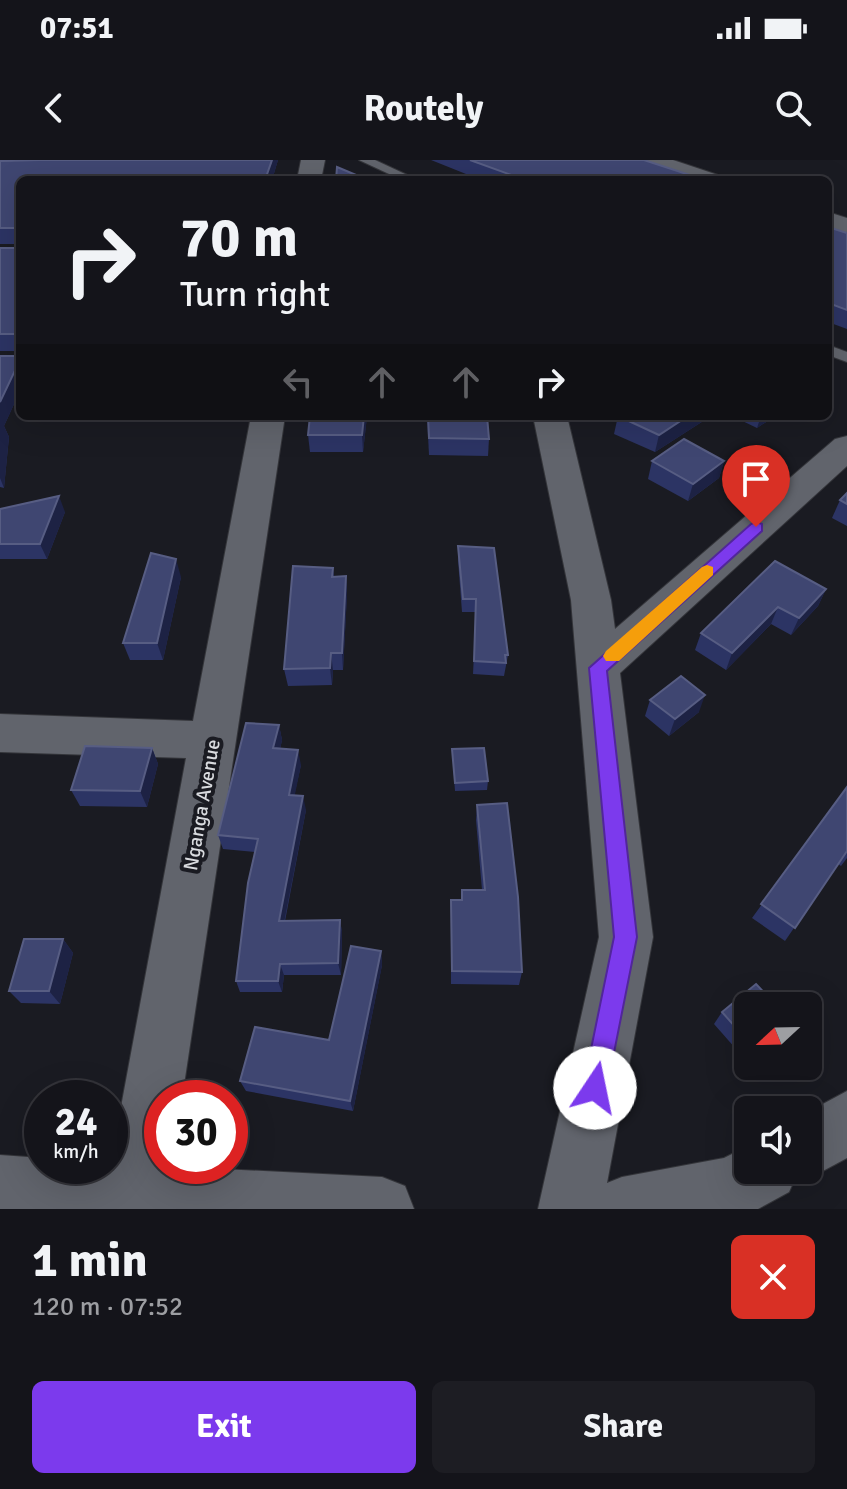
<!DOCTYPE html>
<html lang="en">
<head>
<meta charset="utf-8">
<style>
  :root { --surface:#14141a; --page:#1d1d23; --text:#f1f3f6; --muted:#9d9ea2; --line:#333339; --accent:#7c3aed }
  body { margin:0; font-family:Signika,sans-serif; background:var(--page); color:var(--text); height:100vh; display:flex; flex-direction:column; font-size:30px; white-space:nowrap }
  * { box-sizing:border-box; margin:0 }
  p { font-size:26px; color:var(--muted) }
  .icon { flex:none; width:44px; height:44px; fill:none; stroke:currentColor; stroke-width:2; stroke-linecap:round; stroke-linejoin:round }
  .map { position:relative; height:1049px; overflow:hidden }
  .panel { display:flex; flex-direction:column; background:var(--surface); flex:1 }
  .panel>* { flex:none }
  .guide { position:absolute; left:16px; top:16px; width:816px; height:244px; border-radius:12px; box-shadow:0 8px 32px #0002,0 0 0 2px var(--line); background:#14141a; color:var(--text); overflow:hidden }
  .needle { width:52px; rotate:248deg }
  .controls { position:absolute; left:734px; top:832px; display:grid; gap:16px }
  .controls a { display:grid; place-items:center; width:88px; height:88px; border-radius:12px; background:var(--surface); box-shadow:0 8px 32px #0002,0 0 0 2px var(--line); font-size:40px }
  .speed { position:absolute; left:24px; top:920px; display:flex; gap:16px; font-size:40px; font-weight:700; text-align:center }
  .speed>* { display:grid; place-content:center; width:104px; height:104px; border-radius:50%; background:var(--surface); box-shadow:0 8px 32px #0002,0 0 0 2px var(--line); line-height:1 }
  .speed small { font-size:20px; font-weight:400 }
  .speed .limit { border:12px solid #d22; background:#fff; color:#111 }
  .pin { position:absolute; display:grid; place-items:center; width:68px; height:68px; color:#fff; margin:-82px -34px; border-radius:50% 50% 50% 0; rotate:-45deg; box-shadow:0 0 8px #0007 }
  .pin .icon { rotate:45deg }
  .me { position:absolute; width:88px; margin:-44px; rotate:11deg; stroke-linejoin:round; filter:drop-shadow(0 0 6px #0008) }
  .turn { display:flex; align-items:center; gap:28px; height:168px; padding:0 32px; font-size:36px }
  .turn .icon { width:104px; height:104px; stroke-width:2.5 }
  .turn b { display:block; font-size:56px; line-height:68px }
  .lanes { display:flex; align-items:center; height:76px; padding:0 32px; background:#0003; justify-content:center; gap:40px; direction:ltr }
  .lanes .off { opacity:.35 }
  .round { display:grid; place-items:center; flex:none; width:84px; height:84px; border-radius:12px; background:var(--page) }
  .headline { display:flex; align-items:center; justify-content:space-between; height:136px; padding:0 32px }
  h1 { font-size:48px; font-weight:700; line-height:60px }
  .cta { display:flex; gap:16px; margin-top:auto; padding:16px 32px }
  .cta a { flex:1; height:92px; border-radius:12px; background:var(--accent); color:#fff; font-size:32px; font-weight:700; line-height:92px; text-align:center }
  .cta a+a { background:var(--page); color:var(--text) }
  .status { display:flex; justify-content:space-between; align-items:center; height:56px; padding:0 40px; background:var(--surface); direction:ltr }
  .status svg { height:22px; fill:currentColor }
  header { display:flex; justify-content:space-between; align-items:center; height:104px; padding:0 32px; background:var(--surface); font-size:36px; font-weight:700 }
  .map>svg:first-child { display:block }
</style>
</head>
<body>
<div class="status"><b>07:51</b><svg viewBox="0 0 49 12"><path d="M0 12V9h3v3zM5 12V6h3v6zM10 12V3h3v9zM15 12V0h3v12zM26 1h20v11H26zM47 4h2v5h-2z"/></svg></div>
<header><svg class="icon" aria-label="back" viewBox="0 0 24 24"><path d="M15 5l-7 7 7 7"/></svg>Routely<svg class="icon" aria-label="search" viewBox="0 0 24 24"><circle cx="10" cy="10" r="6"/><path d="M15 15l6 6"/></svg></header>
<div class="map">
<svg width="847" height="1049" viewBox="0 0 847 1049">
  <rect width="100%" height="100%" fill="#1a1b22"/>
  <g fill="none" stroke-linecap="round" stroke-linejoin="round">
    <defs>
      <g id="service">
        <polygon points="359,0 375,0 418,20 402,20"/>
        <polygon points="828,185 847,192 847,202 828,195"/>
      </g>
      <g id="minor">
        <polygon points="301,0 325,0 321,20 297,20"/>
        <polygon points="638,0 673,0 718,15 721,20 685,20 642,5"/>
        <polygon points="828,52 847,58 847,75 828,69"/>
        <polygon points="251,256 285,256 182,938 162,938 162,1006 382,1017 405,1026 414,1049 0,1049 0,995 42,998 42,1006 110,1006 186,598 0,592 0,554 193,561"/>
        <polygon points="533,256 567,256 611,440 615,469 835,279 847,276 847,306 620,513 653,777 607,1023 622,1017 724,998 748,986 748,1010 808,1010 808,952 847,931 847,998 808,1019 797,1014 789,1032 758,1049 538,1049 599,777 571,440"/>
      </g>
    </defs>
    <use href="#service" stroke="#34353a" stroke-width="2"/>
    <use href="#minor" stroke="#34353a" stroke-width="2"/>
    <use href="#service" fill="#61646c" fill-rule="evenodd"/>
    <use href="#minor" fill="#61646c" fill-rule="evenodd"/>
  </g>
  <g fill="#2c3464">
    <polygon points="40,0 278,0 272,20 20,20 20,231 4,266 9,277 4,328 0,327 0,196 16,196 16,191 0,191 0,88 16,88 16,84 0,84 0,1"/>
    <polygon points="431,0 644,0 705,20 481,20"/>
    <polygon points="847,73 847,169 828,162"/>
    <polygon points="367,256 363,292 310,292 308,275"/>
    <polygon points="427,256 487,256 489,279 488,296 429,295"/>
    <polygon points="618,256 711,256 655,292 614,274"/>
    <polygon points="732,256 775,256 757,268"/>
    <polygon points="652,301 724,301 719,318 688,341 648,319"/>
    <polygon points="847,333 847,366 832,358 840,340"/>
    <polygon points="0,349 65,352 47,399 0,399"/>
    <polygon points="458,386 508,495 504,516 473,514 476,452 462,452 458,400"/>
    <polygon points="333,408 334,417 346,416 347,434 343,510 333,510 332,525 288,526 284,509"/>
    <polygon points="181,417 163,500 130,500 123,483"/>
    <polygon points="826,429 818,446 791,475 771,464 726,510 695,490 701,473"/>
    <polygon points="650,540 699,552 669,576 645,556"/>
    <polygon points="279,565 282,580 280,589 301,605 294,636 306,650 285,761 340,760 342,772 341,815 284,815 282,832 240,832 236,821 255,692 223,689 218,675"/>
    <polygon points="152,588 158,604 147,647 80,646 71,630"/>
    <polygon points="452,589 488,621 487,630 455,631"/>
    <polygon points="847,627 847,698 841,706 838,704 785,781 752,758"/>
    <polygon points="477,645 522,812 519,825 451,824 451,740 461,740 462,730 482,730 476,660"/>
    <polygon points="63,779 73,793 60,844 21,843 9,831"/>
    <polygon points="381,791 382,805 353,951 246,931 240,921 329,880"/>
    <polygon points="748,846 748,879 736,889 714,864 722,852"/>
  </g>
  <g fill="#1d2244">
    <polygon points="272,0 278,0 272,20 265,20"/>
    <polygon points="834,145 828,162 828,149"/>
    <polygon points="20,200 20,231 4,266 9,277 4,328 0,318 0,242"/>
    <polygon points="364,256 367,256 363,292 362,275"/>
    <polygon points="688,256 711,256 655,292 659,275"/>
    <polygon points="761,256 775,256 757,268"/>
    <polygon points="724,301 719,318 688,341 693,324"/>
    <polygon points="59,336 65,352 47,399 40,384"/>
    <polygon points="176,399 181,417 163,500 157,483"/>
    <polygon points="346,416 347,434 343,510 342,493"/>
    <polygon points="826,429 818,446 791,475 799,458"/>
    <polygon points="778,447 771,464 726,510 732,493"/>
    <polygon points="331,493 333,510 332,525 330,508"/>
    <polygon points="705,535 699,552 669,576 675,559"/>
    <polygon points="279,565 282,580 277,603 273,588"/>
    <polygon points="152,588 158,604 147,647 140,631"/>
    <polygon points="298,590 301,605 292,649 289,635"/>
    <polygon points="303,636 306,650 282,773 279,761"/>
    <polygon points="340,760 342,772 341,815 338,803"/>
    <polygon points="63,779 73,793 60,844 49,831"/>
    <polygon points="381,791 382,805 353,951 350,941"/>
    <polygon points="280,804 284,815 282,832 278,821"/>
    <polygon points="748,876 748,879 736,889 745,878"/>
  </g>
  <g fill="#3f4671" stroke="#575d83" stroke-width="2">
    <polygon points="39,0 272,0 265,20 20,20 20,200 0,242 0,196 16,196 16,174 0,174 0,88 16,88 17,68 0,68 0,1"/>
    <polygon points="470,0 644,0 705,20 525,20"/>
    <polygon points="337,7 368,20 336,20"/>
    <polygon points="828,67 847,73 847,150 834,145 828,149"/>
    <polygon points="310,256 364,256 362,275 308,275"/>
    <polygon points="428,256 487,256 489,279 429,278"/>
    <polygon points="618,256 688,256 659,275"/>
    <polygon points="684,279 724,301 693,324 652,301"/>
    <polygon points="847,333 847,344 840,340"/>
    <polygon points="59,336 40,384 0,384 0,349"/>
    <polygon points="458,386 494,388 508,495 505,495 506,503 474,501 476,439 463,439"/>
    <polygon points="151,393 176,399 157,483 123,483"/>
    <polygon points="775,401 826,429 799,458 778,447 732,493 701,473"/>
    <polygon points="293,406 333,408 332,417 346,416 342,493 331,493 330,508 284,509"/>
    <polygon points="681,516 705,535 675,559 650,540"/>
    <polygon points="246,563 279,565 273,588 298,590 289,635 303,636 279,761 340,760 338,803 280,804 278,821 236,821 248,723 258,679 218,675"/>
    <polygon points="85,586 152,588 140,631 71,630"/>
    <polygon points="484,588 488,621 455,623 452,589"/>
    <polygon points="847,627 847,691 795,768 761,744"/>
    <polygon points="507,643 518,737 522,812 452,811 451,740 462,740 462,730 485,730 477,645"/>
    <polygon points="24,779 63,779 49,831 9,831"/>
    <polygon points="351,786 381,791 350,941 240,921 255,867 329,880"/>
    <polygon points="756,824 777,846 748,846 748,876 745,878 722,852"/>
  </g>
  <polygon fill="#7c3aed" stroke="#51269a" stroke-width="2" points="756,362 762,364 762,371 607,511 637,777 607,928 604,937 595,941 586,937 583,928 614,777 589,508 751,364"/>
  <polygon fill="#f59e0b" points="707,405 713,407 713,415 619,501 606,501 603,496 606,491 702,407"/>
  <g text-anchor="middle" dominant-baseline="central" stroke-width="8" stroke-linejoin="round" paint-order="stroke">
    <g font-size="20" fill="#d9dbdf" stroke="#1a1b22">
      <text transform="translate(202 645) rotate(-80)">Nganga Avenue</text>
    </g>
  </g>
</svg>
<div class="controls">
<a><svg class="needle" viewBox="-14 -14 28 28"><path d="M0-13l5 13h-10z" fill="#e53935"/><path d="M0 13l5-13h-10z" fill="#9d9ea2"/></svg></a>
<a><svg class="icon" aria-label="sound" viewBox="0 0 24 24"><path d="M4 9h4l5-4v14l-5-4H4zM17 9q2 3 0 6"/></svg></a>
</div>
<div class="speed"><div>24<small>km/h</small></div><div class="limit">30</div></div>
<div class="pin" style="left:756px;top:367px;background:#d93025"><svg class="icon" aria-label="arrive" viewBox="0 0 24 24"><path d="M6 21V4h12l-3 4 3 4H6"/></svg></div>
<svg class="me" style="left:595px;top:928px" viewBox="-20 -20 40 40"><circle r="19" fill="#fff"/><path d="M0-13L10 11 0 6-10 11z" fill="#7c3aed"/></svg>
<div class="guide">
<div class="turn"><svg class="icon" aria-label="right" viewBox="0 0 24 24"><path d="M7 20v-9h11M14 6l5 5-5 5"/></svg><div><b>70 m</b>Turn right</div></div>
<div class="lanes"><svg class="icon off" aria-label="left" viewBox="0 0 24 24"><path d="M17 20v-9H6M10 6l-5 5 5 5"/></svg><svg class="icon off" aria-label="ahead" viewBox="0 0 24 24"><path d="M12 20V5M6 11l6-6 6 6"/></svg><svg class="icon off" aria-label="ahead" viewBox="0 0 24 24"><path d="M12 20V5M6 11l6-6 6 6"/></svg><svg class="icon" aria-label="right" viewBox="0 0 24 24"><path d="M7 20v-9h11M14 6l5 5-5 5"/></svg></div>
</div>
</div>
<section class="panel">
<div class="headline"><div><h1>1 min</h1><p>120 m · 07:52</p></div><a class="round" style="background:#d93025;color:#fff"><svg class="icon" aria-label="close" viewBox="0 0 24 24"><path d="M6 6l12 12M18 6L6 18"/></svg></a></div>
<div class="cta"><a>Exit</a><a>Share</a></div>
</section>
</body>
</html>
